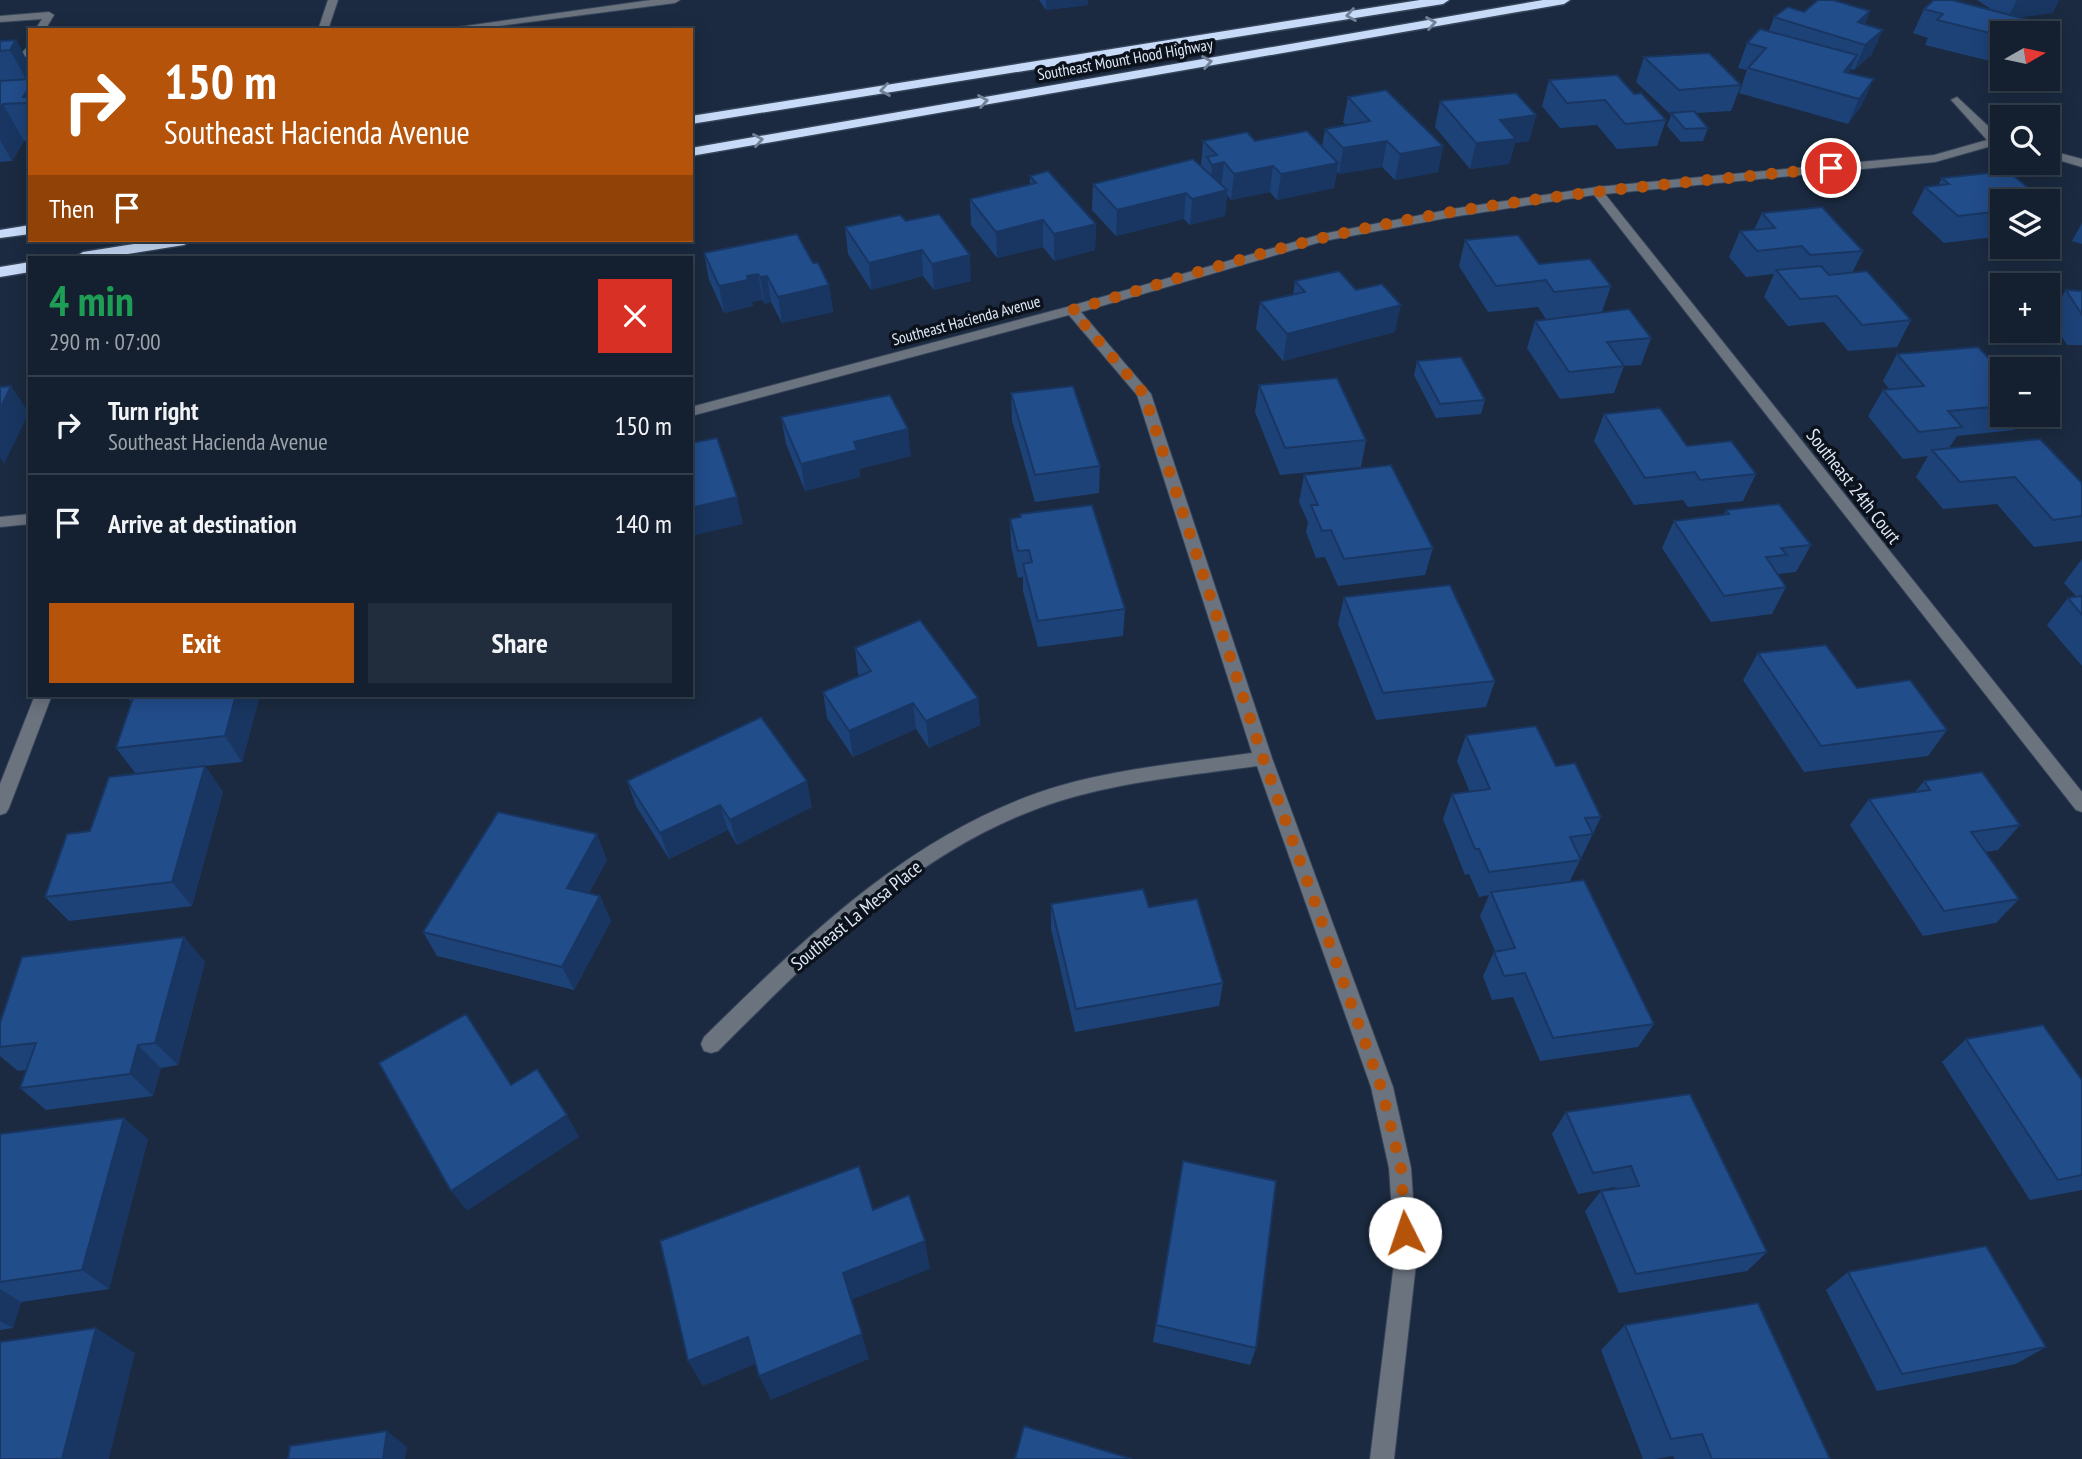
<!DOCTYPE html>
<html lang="en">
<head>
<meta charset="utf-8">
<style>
  :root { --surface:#142030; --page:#212d3c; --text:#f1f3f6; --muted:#9da3ab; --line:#333e4c; --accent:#b45309 }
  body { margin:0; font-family:"PT Sans Narrow",sans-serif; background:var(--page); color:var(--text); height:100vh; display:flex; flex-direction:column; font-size:26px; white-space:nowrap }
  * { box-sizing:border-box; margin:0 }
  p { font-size:23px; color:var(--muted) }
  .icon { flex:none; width:38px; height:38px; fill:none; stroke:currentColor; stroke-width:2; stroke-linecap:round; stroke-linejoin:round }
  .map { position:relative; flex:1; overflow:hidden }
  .panel { position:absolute; left:28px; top:256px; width:665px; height:441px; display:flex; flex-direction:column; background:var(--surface); border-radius:0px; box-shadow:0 4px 18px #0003,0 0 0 2px var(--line) }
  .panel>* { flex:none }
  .banner { position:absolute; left:28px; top:28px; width:665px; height:214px; border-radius:0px; box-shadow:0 4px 18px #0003,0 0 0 2px var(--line); background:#b45309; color:#fff; overflow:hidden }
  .needle { width:46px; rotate:81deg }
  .buttons { position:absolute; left:1990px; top:21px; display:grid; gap:14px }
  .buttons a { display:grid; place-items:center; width:70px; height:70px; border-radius:0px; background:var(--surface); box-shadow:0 4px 18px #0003,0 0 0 2px var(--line); font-size:35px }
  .pin { position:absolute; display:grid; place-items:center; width:60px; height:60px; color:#fff; margin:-30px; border:4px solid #fff; border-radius:50%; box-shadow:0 2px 7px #0007 }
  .me { position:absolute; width:77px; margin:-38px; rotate:356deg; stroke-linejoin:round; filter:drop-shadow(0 0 5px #0008) }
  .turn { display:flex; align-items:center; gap:24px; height:147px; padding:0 21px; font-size:32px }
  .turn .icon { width:91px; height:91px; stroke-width:2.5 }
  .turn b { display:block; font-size:49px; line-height:60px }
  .then { display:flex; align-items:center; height:66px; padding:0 21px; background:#0003; gap:14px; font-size:26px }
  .round { display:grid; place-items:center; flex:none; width:74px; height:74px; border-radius:0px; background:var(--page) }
  .head { display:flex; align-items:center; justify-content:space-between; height:119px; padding:0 21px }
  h1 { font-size:42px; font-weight:700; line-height:52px; color:#1e9e55 }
  .action { display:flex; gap:14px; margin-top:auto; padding:14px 21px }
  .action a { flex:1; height:80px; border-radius:0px; background:var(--accent); color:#fff; font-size:28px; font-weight:700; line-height:80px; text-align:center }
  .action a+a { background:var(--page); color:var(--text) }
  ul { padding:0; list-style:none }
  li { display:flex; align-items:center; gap:21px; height:98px; padding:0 21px; border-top:2px solid var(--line) }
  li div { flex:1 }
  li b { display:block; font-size:26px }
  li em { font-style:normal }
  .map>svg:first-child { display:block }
</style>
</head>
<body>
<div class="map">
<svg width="2082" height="1459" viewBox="0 0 2082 1459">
  <rect width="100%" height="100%" fill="#1b2a40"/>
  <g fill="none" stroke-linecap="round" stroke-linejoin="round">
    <defs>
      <g id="minor">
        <polygon points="328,0 338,0 328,30 318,30"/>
        <polygon points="651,0 680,0 675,3 468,30 437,30"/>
        <polygon points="49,12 54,15 45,30 35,30 42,19 0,22 0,16"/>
        <polygon points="30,44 29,56 20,58 19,56"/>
        <path d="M 1957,97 L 2002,139 L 2002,146 L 1995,145 L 1935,162 L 1605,194 L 2082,792 L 2082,812 L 2076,810 L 1594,195 L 1452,217 L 1324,241 L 1081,312 L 1151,394 L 1272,758 L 1393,1087 L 1411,1168 L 1417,1255 L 1394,1459 L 1370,1459 L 1395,1255 L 1389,1168 L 1371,1087 L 1257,766 C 1192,775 1126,781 1063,800 C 924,842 818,951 718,1051 L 711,1053 L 704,1051 L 701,1044 L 704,1037 C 807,936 916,828 1059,786 C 1122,768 1188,762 1252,753 L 1137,395 L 1069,315 L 691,416 L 691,407 L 1067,307 L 1322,234 L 1452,209 L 1597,187 L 1934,155 L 1987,140 L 1953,102 L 1951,100 Z"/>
        <polygon points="2048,150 2082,159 2082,167 2048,157"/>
        <polygon points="30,514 30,524 0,527 0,517"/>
        <polygon points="35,695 52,695 9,808 6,813 0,815 0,784"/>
      </g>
      <g id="highway">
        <polygon points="1420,0 1449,0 1443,4 691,124 691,116"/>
        <polygon points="1543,0 1570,0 1564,4 691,156 691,148"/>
        <polygon points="30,225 30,234 0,238 0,230"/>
        <polygon points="159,240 192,240 184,245 109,257 75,257 83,252"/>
        <polygon points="30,262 30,272 0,277 0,267"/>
      </g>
    </defs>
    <use href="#minor" stroke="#36455a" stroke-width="2"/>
    <use href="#highway" stroke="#36455a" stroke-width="3"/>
    <use href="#minor" fill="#6b737f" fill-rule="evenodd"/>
    <use href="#highway" fill="#c7dbf9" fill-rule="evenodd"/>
  </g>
  <g fill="#1d4278">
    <polygon points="1039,0 1088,0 1088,5 1046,10"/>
    <polygon points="1977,0 2059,0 2053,13 2020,17 2002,33 2002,64 1925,45 1928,38 1913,33 1924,9 1994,11"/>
    <polygon points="1870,11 1865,24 1872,54 1854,70 1851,69 1849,73 1862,105 1848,124 1739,93 1747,70 1738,68 1747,43 1769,31 1774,17 1804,12"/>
    <polygon points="16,40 30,66 30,140 24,141 12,161 0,162 0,41"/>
    <polygon points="1644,57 1741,85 1731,111 1696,113 1708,128 1703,141 1681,142 1667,126 1671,115 1636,82"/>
    <polygon points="1549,80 1634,94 1666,120 1657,146 1617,149 1597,125 1560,128 1542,106"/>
    <polygon points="1348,97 1443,146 1438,172 1395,180 1382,167 1339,174 1337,171 1334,188 1277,200 1270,192 1231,200 1227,195 1225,216 1190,225 1184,219 1116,236 1092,210 1093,184 1201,166 1203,141 1255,141 1322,147 1325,129 1346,125 1343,122"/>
    <polygon points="1440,101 1536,115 1529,141 1515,143 1509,164 1470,169 1435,127"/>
    <polygon points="1030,176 1096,224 1095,250 1054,261 1043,247 997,258 971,225 970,199 1030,185"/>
    <polygon points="1942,178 2002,201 2002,236 1944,243 1912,213 1925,187 1938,185"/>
    <polygon points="1762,213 1863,251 1852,273 1911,320 1897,347 1848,351 1824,322 1788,326 1764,297 1774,274 1746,277 1729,257 1740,231 1754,230"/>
    <polygon points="906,221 971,281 934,290 923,276 871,290 848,254 845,227"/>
    <polygon points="2082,223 2082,244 2072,241"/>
    <polygon points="1465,240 1539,264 1611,286 1602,312 1651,338 1641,365 1624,366 1614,393 1560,399 1527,348 1535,321 1591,314 1546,319 1538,307 1488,312 1459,266"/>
    <polygon points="704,253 813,263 829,285 833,312 782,323 771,302 765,304 763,300 752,302 753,306 724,313 709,280"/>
    <polygon points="1295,281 1395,332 1283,361 1256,329 1260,302 1293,295"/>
    <polygon points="2066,290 2082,291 2082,345 2067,345 2049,317"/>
    <polygon points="1897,354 2002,372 2002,415 2024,415 2014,430 1957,436 1949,448 2082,483 2082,541 2034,547 1997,504 1943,509 1916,477 1928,456 1903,459 1868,416 1883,390 1889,389 1883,381"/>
    <polygon points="1417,361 1485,400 1481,414 1436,418 1414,375"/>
    <polygon points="1259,385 1366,440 1361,467 1280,475 1255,412"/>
    <polygon points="1011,393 1100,466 1099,493 1035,502 1012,420"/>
    <polygon points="1604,414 1756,474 1743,501 1688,507 1683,500 1634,505 1594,441"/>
    <polygon points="781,417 911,456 859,469 860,477 805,491 786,444"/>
    <polygon points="1304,475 1433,548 1425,575 1338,586 1325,557 1316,558 1306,532 1308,522 1299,502"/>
    <polygon points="1726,510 1811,545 1796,572 1777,574 1786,587 1772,614 1711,622 1662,548 1674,521 1724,515"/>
    <polygon points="1020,514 1125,609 1123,636 1038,647 1023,591 1023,577 1018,578 1011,546 1010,519 1020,518"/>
    <polygon points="2082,559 2082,666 2047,625 2068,598 2077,597 2064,583"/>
    <polygon points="1344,597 1495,681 1486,707 1376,720 1338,624"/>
    <polygon points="855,648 978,698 980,725 929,748 916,729 853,757 827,718 823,692 860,676 858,674"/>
    <polygon points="1758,653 1857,688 1947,730 1928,756 1804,772 1743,680"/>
    <polygon points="126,695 260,695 242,762 205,766 223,792 192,906 69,921 45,897 90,831 136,774 116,748 131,702"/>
    <polygon points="1466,735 1556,766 1601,817 1570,881 1654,1024 1638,1047 1540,1061 1513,997 1492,1000 1483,976 1494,952 1495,951 1480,916 1489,895 1479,897 1469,874 1465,875 1443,819 1452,794 1470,792 1457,761"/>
    <polygon points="627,781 812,807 737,845 728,830 669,859 636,806"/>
    <polygon points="1924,781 2020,825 1998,850 1985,852 2019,899 1996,923 1923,936 1850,825 1869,799 1915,792"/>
    <polygon points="607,860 589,893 600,896 611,921 574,990 437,956 423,932"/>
    <polygon points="1051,904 1149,907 1223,983 1219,1006 1075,1032 1051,929"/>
    <polygon points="184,937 205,962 178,1065 161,1068 153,1096 46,1110 20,1088 26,1070 18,1071 0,1056 0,1023"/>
    <polygon points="1966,1039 2082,1080 2082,1190 2030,1200 1942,1062"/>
    <polygon points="1566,1112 1767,1252 1747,1271 1619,1293 1585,1211 1601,1191 1616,1189 1615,1187 1578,1194 1552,1134"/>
    <polygon points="0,1134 148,1139 109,1289 21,1302 13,1328 0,1330"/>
    <polygon points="1179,1182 1256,1348 1250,1365 1153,1342"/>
    <polygon points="1848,1272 2046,1347 2016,1364 1877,1391 1826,1290"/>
    <polygon points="1625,1325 1830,1459 1675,1459 1673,1456 1655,1459 1643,1459 1601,1350"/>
  </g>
  <g fill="#183661">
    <polygon points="1046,0 1088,0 1088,5 1046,10"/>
    <polygon points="2017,0 2059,0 2053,13 2007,19"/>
    <polygon points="1870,11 1859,36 1858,22"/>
    <polygon points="1883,30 1872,54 1854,70 1865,45"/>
    <polygon points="16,40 30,66 30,110 23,97 30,86 10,50"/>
    <polygon points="1857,55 1846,80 1844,72"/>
    <polygon points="1874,79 1862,105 1848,124 1859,99"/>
    <polygon points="3,104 24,141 12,161 0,140 0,110"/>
    <polygon points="1536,115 1529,141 1515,143 1509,164 1470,169 1476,143 1500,120"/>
    <polygon points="1387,141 1382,167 1339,174 1343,148"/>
    <polygon points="1443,146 1438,172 1395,180 1400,154"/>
    <polygon points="1224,162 1221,188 1210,191 1212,165"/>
    <polygon points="1338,163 1334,188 1277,200 1281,174"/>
    <polygon points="1273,166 1270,192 1231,200 1234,174"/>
    <polygon points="1227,190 1225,216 1190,225 1192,199"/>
    <polygon points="1186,193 1184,219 1116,236 1117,210"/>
    <polygon points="1043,220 1043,247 997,258 996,232"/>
    <polygon points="1096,224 1095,250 1054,261 1054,234"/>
    <polygon points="922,250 923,276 871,290 869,263"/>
    <polygon points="970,255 971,281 934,290 932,264"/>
    <polygon points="758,274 763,300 752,302 753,306 724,313 719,286 747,276"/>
    <polygon points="767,276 771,302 765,304 760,277"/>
    <polygon points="829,285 833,312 782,323 778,297"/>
    <polygon points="1401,305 1395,332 1283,361 1287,334"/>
    <polygon points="691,326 695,344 691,345"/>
    <polygon points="11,386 29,413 4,464 0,458 0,409"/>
    <polygon points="908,429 911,456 859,469 860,477 805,491 801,464 854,442"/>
    <polygon points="737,497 743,524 691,536 691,508"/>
    <polygon points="236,695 260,695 242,762 225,736"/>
    <polygon points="978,698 980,725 929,748 926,721"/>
    <polygon points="913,703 916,729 853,757 849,731"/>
    <polygon points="205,766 223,792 192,906 172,882"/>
    <polygon points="807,781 812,807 737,845 730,820"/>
    <polygon points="720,805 728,830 669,859 660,833"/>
    <polygon points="597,834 607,860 578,913 567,888"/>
    <polygon points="600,896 611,921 574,990 562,967"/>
    <polygon points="184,937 205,962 178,1065 155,1043"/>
    <polygon points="138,1045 161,1068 153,1096 130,1074"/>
    <polygon points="567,1115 579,1137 467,1211 451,1191"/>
    <polygon points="124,1118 148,1139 109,1289 82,1270"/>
    <polygon points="925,1241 930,1269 851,1300 843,1273"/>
    <polygon points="0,1289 21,1302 13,1328 0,1321"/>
    <polygon points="96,1328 135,1353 109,1459 62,1459"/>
    <polygon points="862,1334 869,1359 771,1400 759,1376"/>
    <polygon points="748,1337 760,1362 703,1386 688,1361"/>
    <polygon points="387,1431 407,1447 405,1459 383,1459"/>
  </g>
  <g fill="#224d8b" stroke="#183661" stroke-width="2">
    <polygon points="1818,0 1833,0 1870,11 1858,22 1883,30 1865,45 1774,17 1788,7 1804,12"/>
    <polygon points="1934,0 1952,0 2049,25 2042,33 2002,33 2002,36 1937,20 1943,14 1924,9"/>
    <polygon points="1760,29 1857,55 1844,72 1874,79 1859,99 1748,68 1766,48 1747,43"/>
    <polygon points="16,40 10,50 0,51 0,41"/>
    <polygon points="1709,53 1741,85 1679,90 1644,57"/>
    <polygon points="1617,75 1634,94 1641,93 1666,120 1625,124 1605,100 1567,103 1549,80"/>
    <polygon points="30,79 30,86 23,97 29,97 26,103 3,104 0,110 0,81"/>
    <polygon points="1386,90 1443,146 1400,154 1387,141 1343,148 1325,129 1370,121 1348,97"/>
    <polygon points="1516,93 1536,115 1500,120 1516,139 1476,143 1440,101"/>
    <polygon points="1694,111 1708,128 1685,129 1671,113"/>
    <polygon points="1307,131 1338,163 1281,174 1273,166 1234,174 1224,162 1212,165 1207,157 1217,155 1203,141 1247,132 1255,141"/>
    <polygon points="1193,159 1227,190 1192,199 1186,193 1117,210 1093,184"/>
    <polygon points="1048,171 1096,224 1054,234 1043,220 996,232 970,199 1036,183 1030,176"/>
    <polygon points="2008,171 2044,201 2002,201 2002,211 1958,216 1925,187 1949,184 1942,178"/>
    <polygon points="1822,207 1863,251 1810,255 1802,246 1757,251 1740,231 1775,228 1762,213"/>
    <polygon points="939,214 970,255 932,264 922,250 869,263 845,227 900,215 906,221"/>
    <polygon points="797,234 813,263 818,263 829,285 778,297 767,276 760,277 758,274 747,276 748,280 719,286 704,253"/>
    <polygon points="1518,235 1539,264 1590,259 1611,286 1554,292 1546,280 1496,286 1465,240"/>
    <polygon points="1821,266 1829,275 1867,271 1911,320 1862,325 1837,296 1800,299 1776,270"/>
    <polygon points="1339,271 1356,290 1382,284 1401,305 1287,334 1260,302 1305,292 1295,281"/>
    <polygon points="2066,290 2082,291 2082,315"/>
    <polygon points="1629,309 1651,338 1607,342 1624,366 1569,372 1535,321"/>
    <polygon points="1978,347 2002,372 2002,406 1948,411 1962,427 1919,432 1883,390 1924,386 1897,354"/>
    <polygon points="1461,357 1485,400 1440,404 1417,361"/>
    <polygon points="1337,378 1366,440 1285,448 1259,385"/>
    <polygon points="11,386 0,409 0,387"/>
    <polygon points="1073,386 1100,466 1035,475 1011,393"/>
    <polygon points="890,395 908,429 854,442 857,450 801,464 781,417"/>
    <polygon points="1660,408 1687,446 1731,441 1756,474 1700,480 1695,472 1645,478 1604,414"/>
    <polygon points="717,438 737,497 691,508 691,443"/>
    <polygon points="2040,439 2082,483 2082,516 2053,520 2015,477 1960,482 1932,450"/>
    <polygon points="1391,465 1433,548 1344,559 1331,530 1322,531 1311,505 1318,505 1304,475"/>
    <polygon points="1779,504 1811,545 1781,548 1787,555 1766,557 1786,587 1724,596 1674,521 1729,514 1726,510"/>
    <polygon points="1092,505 1125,609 1038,621 1023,564 1032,562 1029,550 1018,551 1010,519 1021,517 1020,514"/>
    <polygon points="1450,585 1495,681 1383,693 1344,597"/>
    <polygon points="2082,596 2082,615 2068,598"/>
    <polygon points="920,620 978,698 926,721 913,703 849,731 823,692 871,671 855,648"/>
    <polygon points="1826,645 1857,688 1910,680 1947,730 1821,746 1758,653"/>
    <polygon points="134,695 236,695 225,736 116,748"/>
    <polygon points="761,717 807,781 730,820 720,805 660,833 627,781"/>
    <polygon points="1536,726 1556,766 1575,763 1601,817 1585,818 1593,834 1570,837 1581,860 1489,872 1479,849 1475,849 1452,794 1490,789 1466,735"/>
    <polygon points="205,766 172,882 45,897 67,834 90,831 109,777"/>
    <polygon points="1982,772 2020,825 1971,832 2019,899 1944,911 1869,799 1930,790 1924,781"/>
    <polygon points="498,812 597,834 567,888 600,896 562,967 423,932"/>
    <polygon points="1584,880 1654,1024 1553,1038 1525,973 1504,976 1494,952 1515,948 1491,892"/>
    <polygon points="1143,889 1149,907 1197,899 1223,983 1076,1009 1051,904"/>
    <polygon points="184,937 155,1043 138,1045 130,1074 20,1088 36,1043 0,1047 0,1023 22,957"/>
    <polygon points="466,1014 511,1085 537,1069 567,1115 451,1191 379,1063"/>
    <polygon points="2043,1025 2082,1080 2082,1175 2058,1180 1966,1039"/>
    <polygon points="1690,1094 1767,1252 1636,1274 1601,1191 1639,1186 1631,1166 1593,1173 1566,1112"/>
    <polygon points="124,1118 82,1270 0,1282 0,1134"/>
    <polygon points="1183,1161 1276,1181 1256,1348 1156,1325"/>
    <polygon points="859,1166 873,1210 909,1195 925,1241 843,1273 862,1334 759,1376 748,1337 688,1361 660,1241"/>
    <polygon points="1986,1246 2046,1347 1902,1374 1848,1272"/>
    <polygon points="1758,1303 1830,1459 1712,1459 1702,1434 1671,1439 1625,1325"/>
    <polygon points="96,1328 62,1459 0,1459 0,1342"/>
    <polygon points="1024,1426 1132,1459 1015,1459"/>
    <polygon points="387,1431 383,1459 288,1459 290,1446"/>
  </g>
  <defs><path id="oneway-chevron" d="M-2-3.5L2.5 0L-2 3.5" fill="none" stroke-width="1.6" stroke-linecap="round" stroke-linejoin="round" transform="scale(1.75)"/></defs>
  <g stroke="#738196">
    <use href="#oneway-chevron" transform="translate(1351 15) rotate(171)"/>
    <use href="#oneway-chevron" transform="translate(1431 23) rotate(-10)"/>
    <use href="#oneway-chevron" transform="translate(1207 62) rotate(-10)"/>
    <use href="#oneway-chevron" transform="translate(885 90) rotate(171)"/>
    <use href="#oneway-chevron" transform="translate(983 101) rotate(-10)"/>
    <use href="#oneway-chevron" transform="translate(758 140) rotate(-10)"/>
  </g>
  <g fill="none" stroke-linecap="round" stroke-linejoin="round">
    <path stroke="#b45309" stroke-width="12" stroke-dasharray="0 21.6" d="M 1405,1233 L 1401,1168 L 1381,1087 L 1263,758 L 1144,394 L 1072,310 C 1155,286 1238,258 1322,238 C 1489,198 1661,185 1831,168"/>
  </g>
  <g text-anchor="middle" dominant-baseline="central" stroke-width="7" stroke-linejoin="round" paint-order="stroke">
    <g font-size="16" fill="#dee8f7" stroke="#0c121c">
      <text transform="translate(1125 59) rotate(-10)">Southeast Mount Hood Highway</text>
      <text transform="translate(966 320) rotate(-15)">Southeast Hacienda Avenue</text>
    </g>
    <g font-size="19" fill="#dee8f7" stroke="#0c121c">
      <text transform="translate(1854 486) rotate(52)">Southeast 24th Court</text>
      <text transform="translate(856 915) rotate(-39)">Southeast La Mesa Place</text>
    </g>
  </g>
</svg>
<div class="buttons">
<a><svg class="needle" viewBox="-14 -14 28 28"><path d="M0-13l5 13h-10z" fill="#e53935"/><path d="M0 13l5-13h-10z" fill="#9da3ab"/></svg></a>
<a><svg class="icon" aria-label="search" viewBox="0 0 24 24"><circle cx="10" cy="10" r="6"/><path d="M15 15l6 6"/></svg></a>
<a><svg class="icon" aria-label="layers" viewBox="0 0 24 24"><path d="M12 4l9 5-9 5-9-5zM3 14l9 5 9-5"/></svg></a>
<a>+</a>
<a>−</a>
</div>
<div class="pin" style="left:1831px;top:168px;background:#d93025"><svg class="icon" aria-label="arrive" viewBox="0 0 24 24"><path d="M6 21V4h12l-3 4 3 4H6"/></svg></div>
<svg class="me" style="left:1405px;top:1233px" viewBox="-20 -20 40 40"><circle r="19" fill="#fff"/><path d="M0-13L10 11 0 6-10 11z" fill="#b45309"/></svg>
<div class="banner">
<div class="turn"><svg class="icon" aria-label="right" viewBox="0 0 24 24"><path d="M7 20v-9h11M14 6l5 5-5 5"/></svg><div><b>150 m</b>Southeast Hacienda Avenue</div></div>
<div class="then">Then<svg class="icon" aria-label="arrive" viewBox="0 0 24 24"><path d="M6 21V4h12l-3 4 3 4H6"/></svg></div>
</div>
<section class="panel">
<div class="head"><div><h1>4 min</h1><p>290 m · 07:00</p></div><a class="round" style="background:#d93025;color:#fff"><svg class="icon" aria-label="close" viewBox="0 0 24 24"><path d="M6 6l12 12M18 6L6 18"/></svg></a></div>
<ul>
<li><svg class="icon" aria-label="right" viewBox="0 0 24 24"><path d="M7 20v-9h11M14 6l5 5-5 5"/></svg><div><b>Turn right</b><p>Southeast Hacienda Avenue</p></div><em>150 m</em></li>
<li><svg class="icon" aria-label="arrive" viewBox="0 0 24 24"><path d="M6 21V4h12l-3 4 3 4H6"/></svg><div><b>Arrive at destination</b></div><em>140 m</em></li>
</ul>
<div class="action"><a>Exit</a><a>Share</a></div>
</section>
</div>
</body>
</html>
